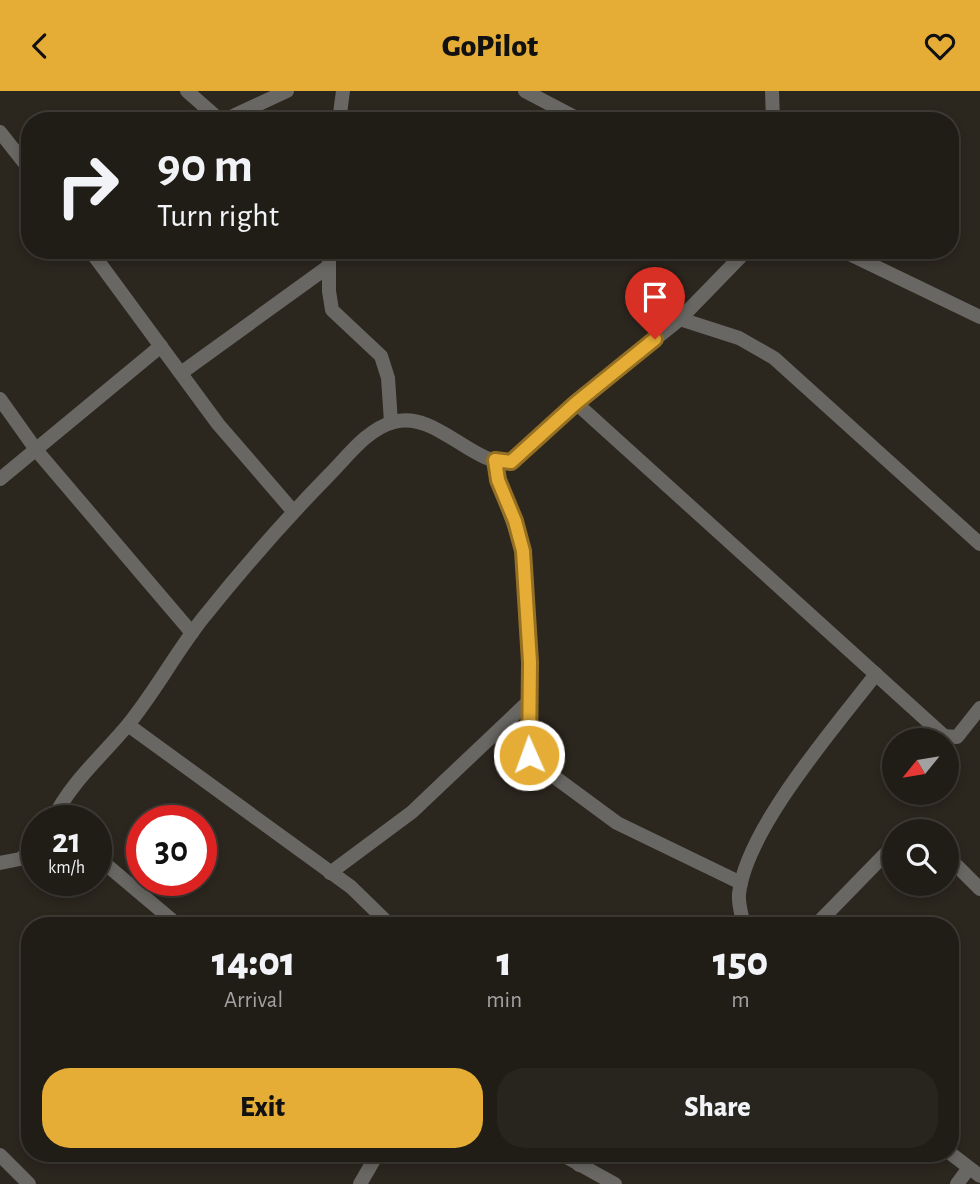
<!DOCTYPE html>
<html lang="en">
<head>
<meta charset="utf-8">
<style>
  :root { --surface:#201c16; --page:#28251f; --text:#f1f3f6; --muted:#a2a1a1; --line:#3d3a35; --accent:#e5ad36 }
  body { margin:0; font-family:"Alegreya Sans",sans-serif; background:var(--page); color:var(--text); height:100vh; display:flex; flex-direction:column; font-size:26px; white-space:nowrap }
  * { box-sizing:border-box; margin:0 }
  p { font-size:23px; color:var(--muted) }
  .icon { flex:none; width:38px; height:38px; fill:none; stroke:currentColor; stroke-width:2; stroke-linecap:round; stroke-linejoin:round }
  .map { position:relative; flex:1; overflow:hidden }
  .side { position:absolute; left:21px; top:826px; width:938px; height:245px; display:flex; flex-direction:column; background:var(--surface); border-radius:28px; box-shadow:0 4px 10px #0003,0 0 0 2px var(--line) }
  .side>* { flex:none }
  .hud { position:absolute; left:21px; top:21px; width:938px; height:147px; border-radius:28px; box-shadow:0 4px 10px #0003,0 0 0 2px var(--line); background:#201c16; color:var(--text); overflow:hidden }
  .needle { width:46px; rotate:240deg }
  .tools { position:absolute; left:882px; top:637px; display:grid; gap:14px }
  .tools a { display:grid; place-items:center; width:77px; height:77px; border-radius:50%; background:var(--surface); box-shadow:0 4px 10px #0003,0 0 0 2px var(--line); font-size:35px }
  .speed { position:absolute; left:21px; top:714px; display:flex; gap:14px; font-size:35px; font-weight:700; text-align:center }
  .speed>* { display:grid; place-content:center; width:91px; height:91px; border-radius:50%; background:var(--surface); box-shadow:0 4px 10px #0003,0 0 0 2px var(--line); line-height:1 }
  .speed small { font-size:18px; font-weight:400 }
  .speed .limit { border:10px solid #d22; background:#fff; color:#111 }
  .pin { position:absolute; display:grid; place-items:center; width:60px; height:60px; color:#fff; margin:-72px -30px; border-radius:50% 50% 50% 0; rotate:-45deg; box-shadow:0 0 7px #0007 }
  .pin .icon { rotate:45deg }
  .me { position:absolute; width:77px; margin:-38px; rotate:358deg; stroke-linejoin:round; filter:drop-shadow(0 0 5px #0008) }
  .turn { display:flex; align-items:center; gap:24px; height:147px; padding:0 21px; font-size:32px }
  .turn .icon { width:91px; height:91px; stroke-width:2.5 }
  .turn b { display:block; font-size:49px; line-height:60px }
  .eta { display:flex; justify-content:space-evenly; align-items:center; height:119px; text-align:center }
  .eta b { font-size:42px; font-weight:800; line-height:49px }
  .button { display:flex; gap:14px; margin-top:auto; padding:14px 21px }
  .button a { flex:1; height:80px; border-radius:28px; background:var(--accent); color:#111; font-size:28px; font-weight:800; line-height:80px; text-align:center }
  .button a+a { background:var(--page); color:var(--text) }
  header { display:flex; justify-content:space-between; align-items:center; height:91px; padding:0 21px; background:var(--accent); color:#111; font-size:32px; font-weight:800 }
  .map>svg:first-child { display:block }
</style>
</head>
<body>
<header><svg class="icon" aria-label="back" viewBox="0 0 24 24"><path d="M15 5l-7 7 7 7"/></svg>GoPilot<svg class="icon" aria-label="heart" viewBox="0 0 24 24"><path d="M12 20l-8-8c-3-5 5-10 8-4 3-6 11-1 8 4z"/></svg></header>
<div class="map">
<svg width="980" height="1093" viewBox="0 0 980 1093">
  <rect width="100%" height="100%" fill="#2b261e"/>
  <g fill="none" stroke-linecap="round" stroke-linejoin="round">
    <g stroke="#696763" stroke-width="14">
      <polyline points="187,0 221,30"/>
      <polyline points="525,0 582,30"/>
      <polyline points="772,0 773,30"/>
      <polyline points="222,30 287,0"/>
      <polyline points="339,30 343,0"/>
      <polyline points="0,41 30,79"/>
      <polyline points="90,159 218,333 293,420"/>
      <polyline points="329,159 329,200 332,219 381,265 388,287 391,331"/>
      <polyline points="841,159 980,226"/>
      <polyline points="680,228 739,247 774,267 980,453"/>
      <polyline points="181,282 329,175"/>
      <polyline points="0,308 37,360 192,542"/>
      <polyline points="576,312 944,645 957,646 980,617"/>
      <polyline points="495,369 498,389 523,460 530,571 528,654 533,670 617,732 741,792"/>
      <polyline points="0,388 161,255"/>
      <polyline points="128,634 351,796 391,835"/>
      <path d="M 52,730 C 70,692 101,666 127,635 C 155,601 176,561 203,527 C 243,477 285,429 329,384 C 348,365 367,338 394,331 C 436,319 473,376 511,371 L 576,312 L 680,228 L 747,159"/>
      <polyline points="907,740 916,736 922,740"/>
      <polyline points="96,765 179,835"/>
      <polyline points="947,765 980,798"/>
      <polyline points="0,772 20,768 37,756"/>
      <polyline points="330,782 412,721 529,610"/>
      <path d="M 744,835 C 742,824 738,814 739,803 C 746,738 836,635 876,583"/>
      <polyline points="815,835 894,754"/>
      <polyline points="559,1062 615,1093"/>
      <polyline points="950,1062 980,1085"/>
      <polyline points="0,1064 29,1093"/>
      <polyline points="579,1074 594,1062"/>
      <polyline points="360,1093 378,1062"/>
      <polyline points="957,1093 969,1077"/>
    </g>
  </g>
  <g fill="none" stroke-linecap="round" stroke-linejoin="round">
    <defs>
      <polyline id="route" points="529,664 530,571 523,460 515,430 498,389 495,369 511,371 576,312 655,248"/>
    </defs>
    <use href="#route" stroke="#957023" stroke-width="18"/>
    <use href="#route" stroke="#e5ad36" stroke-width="12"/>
  </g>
</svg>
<div class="tools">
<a><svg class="needle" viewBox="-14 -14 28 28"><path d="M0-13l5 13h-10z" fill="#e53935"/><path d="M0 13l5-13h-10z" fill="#a2a1a1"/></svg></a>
<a><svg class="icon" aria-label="search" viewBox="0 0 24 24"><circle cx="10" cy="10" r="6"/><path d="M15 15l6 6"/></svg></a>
</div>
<div class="speed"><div>21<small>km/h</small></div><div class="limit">30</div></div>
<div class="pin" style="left:655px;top:248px;background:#d93025"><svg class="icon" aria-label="arrive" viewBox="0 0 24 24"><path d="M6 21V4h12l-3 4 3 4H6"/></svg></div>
<svg class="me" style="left:529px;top:664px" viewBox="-20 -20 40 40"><circle r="17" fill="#e5ad36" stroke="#fff" stroke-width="3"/><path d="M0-11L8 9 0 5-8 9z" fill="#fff"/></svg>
<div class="hud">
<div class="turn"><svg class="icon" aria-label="right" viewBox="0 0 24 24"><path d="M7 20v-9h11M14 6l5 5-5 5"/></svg><div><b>90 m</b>Turn right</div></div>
</div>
<section class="side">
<div class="eta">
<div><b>14:01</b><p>Arrival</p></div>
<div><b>1</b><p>min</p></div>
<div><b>150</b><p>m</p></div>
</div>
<div class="button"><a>Exit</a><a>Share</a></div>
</section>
</div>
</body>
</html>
